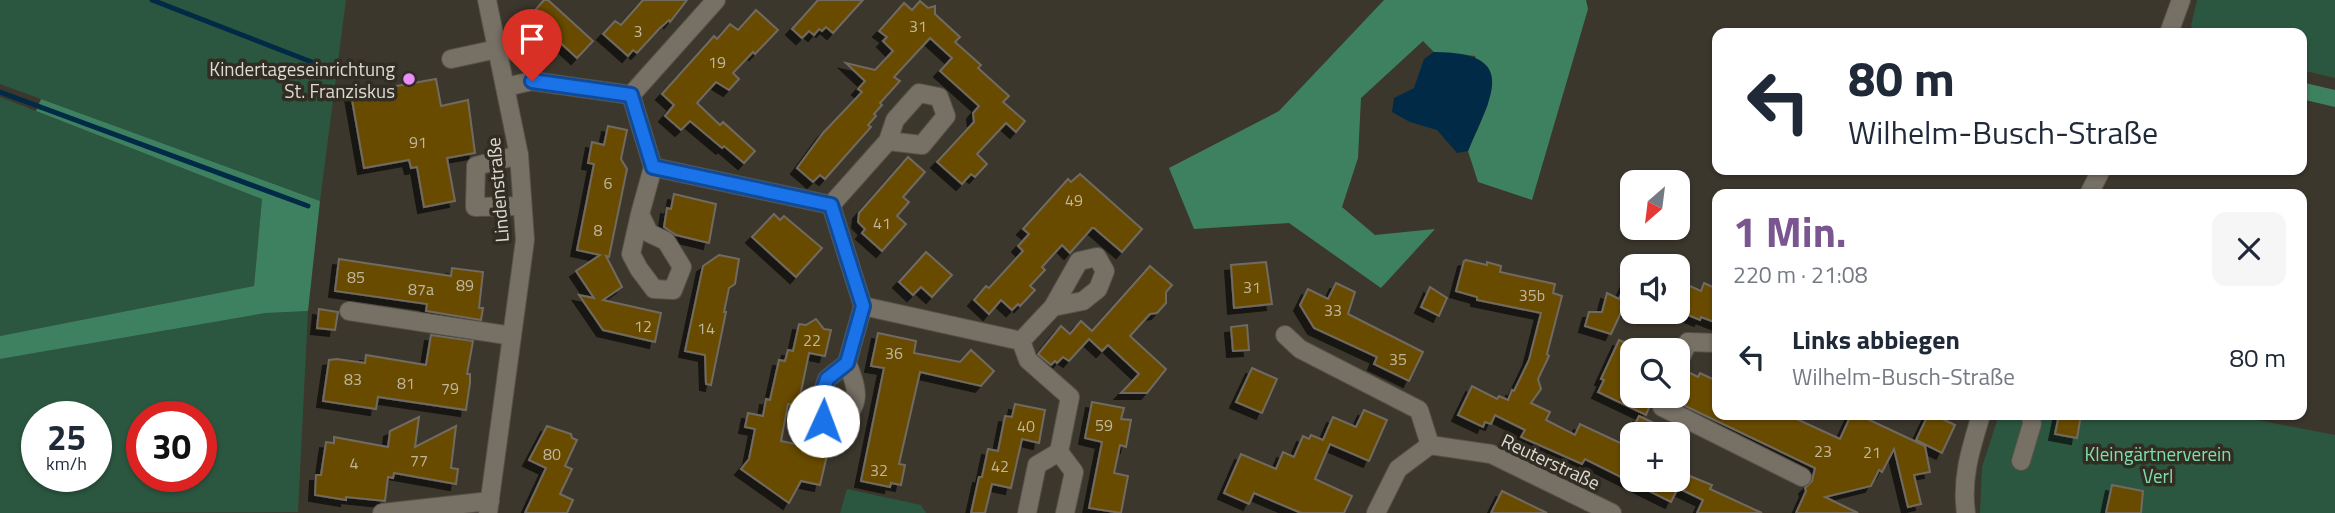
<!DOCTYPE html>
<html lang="de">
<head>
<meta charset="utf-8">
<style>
  :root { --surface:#fff; --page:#f6f6f7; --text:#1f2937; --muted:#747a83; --accent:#7a5690 }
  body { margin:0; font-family:"Titillium Web",sans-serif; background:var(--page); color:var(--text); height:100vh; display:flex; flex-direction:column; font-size:26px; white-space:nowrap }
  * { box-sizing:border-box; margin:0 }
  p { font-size:23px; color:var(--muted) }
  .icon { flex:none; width:38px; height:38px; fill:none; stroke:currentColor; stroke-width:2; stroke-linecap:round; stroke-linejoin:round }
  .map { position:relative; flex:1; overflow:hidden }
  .side { position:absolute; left:1712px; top:189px; width:595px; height:231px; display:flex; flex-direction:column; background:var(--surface); border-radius:14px; box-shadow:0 2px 5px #0004 }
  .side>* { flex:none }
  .banner { position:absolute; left:1712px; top:28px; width:595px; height:147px; border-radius:14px; box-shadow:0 2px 5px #0004; background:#fff; color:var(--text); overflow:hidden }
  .needle { width:46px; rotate:208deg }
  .tools { position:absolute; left:1620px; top:170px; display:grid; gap:14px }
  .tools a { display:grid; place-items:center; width:70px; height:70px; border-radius:14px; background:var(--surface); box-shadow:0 2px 5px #0004; font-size:35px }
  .speed { position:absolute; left:21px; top:401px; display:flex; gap:14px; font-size:35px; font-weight:700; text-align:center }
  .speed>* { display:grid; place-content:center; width:91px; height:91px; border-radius:50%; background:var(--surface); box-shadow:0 2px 5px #0004; line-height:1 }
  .speed small { font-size:18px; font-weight:400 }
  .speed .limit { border:10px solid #d22; background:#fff; color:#111 }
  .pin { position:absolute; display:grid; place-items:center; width:60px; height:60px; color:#fff; margin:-72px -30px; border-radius:50% 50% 50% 0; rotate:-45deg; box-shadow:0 0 7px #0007 }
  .pin .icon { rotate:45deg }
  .me { position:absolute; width:77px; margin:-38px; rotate:2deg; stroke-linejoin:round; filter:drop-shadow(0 0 5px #0008) }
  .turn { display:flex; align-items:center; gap:24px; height:147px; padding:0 21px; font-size:32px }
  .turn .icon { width:91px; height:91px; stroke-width:2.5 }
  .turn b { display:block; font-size:49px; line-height:60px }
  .round { display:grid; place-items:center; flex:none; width:74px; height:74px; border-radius:14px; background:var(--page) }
  .head { display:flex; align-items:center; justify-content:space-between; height:119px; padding:0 21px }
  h1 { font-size:42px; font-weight:700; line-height:52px; color:var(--accent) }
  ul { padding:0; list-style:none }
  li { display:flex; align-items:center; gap:21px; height:98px; padding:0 21px }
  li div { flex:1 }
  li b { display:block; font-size:26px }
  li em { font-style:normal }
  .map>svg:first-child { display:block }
</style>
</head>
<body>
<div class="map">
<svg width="2335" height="513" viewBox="0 0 2335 513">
  <defs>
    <filter id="shadow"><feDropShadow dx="-6" dy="6" stdDeviation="0" flood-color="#0009"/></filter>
  </defs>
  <rect width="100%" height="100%" fill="#3c372d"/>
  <g fill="#2b5740" fill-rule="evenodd">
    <polygon points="0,0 346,0 320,201 0,84"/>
    <polygon points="2197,0 2335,0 2335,78 2301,70 2301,33 2194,33 2191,26"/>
    <polygon points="0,97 262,199 254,286 0,336"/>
    <path d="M 308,311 L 298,512 L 0,513 L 0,359 L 266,313 ZM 37,416 L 96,416 L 96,476 L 37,476 ZM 142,416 L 201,416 L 201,476 L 142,476 Z"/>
    <polygon points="1999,415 2231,415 2335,435 2335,513 1980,513 1982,467"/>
    <polygon points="847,489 921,505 926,513 840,513"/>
  </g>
  <g fill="#3e8160">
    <polygon points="1384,0 1586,0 1588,9 1532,200 1478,182 1468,151 1488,104 1475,56 1434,52 1423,41 1361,98 1358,158 1342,207 1375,235 1435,229 1381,288 1289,223 1194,229 1169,168 1279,111"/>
    <polygon points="2301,82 2335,90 2335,107 2301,99"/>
    <polygon points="41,99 320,201 308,311 266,313 0,359 0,336 254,286 262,199 36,111"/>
  </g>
  <path fill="#012a47" d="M 1434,52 C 1520,52 1492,96 1468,151 L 1457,153 L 1437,130 L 1410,122 L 1392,112 L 1394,98 L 1414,88 L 1424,59 Z"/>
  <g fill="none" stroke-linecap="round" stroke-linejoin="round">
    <g stroke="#012a47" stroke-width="5">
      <polyline points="152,0 340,73"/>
      <polyline points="0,92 308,206"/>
    </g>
  </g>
  <g fill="#694c06" stroke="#716a60" stroke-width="2" filter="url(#shadow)">
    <polygon points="544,0 548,0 593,41 577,58 554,37 540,52 527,41 541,25 530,16"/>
    <polygon points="643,0 687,0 670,22 669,20 659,29 637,53 633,50 628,56 603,34 615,21 621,25"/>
    <polygon points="818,0 863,0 833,33 826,27 822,31 819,29 814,35 809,31 802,38 792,29"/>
    <polygon points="920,1 928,8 935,6 935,14 960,37 955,42 981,65 978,68 1009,96 1003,102 1025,121 1016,132 1006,123 977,154 987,164 975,177 971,174 962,184 937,162 974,122 973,113 979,106 940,71 952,58 930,38 894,77 900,81 880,103 882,105 874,114 876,116 868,125 871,127 825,179 820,175 813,182 797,168 823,133 862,92 858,89 865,81 846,63 875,70 893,51 883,41 887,37 879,31 904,3 912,10"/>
    <polygon points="756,10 778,30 755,54 753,52 733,73 739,79 729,90 716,82 697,103 720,125 723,122 755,151 744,163 724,146 722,148 690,121 681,130 665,116 674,105 662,94 714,36 717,39 730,24 738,30"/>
    <polygon points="436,79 441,106 468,100 475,153 447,158 455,201 424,207 417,167 411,168 409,160 364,168 351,94"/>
    <polygon points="608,126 627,130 621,159 627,169 609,257 606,256 622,287 603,300 661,313 655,342 603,330 579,295 594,298 576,271 600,255 577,250 594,164 588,163 592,142 604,145"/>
    <polygon points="908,157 925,172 903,197 909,202 897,216 906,224 882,251 862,233 865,229 858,222 859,213"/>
    <polygon points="1080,174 1142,229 1122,252 1094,228 1092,228 1070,253 1062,245 1042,267 1045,270 1030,286 1035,290 1020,306 1018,304 1012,310 1001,300 989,314 974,300 986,286 989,288 1023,251 1018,246 1029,234 1023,229 1068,179 1071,182"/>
    <polygon points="674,194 716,204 709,243 676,235 664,227 667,208 671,209"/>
    <polygon points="774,214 780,220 784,216 822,248 796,277 752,237"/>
    <polygon points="926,252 952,275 932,297 921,287 913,295 899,282"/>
    <polygon points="719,255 739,259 735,284 729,288 724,312 726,312 711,385 706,384 705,355 685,351 703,266"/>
    <polygon points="339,259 451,276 452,268 483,272 479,308 483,308 481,320 426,311 427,304 335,291"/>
    <polygon points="1466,260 1487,265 1487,262 1501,266 1500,272 1555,284 1553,293 1562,296 1547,354 1549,356 1538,379 1541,389 1531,403 1550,412 1546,420 1575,435 1580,424 1633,449 1633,480 1682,480 1671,502 1585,459 1582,464 1521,437 1525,430 1495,415 1491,424 1485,422 1483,427 1458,415 1472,386 1497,399 1499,396 1508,400 1512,390 1514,391 1529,360 1541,313 1477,300 1477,297 1456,291 1464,261"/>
    <polygon points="1266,262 1272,304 1234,308 1231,265"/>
    <polygon points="1150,266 1172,285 1166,292 1166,303 1157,313 1150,314 1130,336 1166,369 1147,393 1121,393 1139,374 1108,345 1102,351 1089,339 1069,361 1063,357 1057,363 1055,361 1051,365 1038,354 1061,326 1070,334 1081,321 1092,331"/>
    <polygon points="1633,267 1633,313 1623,308 1611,334 1585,326 1589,312 1602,312 1607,293 1619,299"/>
    <polygon points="1336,283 1355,292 1348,314 1423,352 1409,381 1374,364 1377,357 1314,328 1300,305 1308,289 1328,299"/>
    <polygon points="1704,283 1717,289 1717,323 1701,317 1700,320 1678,311 1678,289 1687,292 1690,286 1701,291"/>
    <polygon points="1430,287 1447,298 1439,316 1421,307"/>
    <polygon points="319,309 338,312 335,330 317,328"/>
    <polygon points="816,319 824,329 831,330 825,356 809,353 798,406 788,404 781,441 828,451 820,485 801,481 789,503 741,469 749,459 755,429 745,427 748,413 763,416 766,399 770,400 779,360 785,361 788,350 793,351 799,324 806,325"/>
    <polygon points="1247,325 1249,350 1233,351 1231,327"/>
    <polygon points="878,333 916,341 914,353 960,362 971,350 994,371 981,386 920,372 899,464 905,465 901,485 891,483 890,487 861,481 884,368 871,366"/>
    <polygon points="431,335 473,341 467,374 470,374 470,383 466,410 378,397 376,409 323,401 329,360 337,359 365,363 366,355 426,365"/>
    <polygon points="1619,340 1633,346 1633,396 1654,396 1646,415 1598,392 1604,380 1601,379"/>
    <polygon points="1252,368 1277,379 1262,413 1236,402"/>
    <polygon points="1686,371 1698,377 1700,373 1717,381 1717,415 1788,415 1840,439 1851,415 1859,415 1925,446 1930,472 1914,475 1921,504 1908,507 1894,449 1882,472 1879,470 1871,486 1825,497 1858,513 1796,513 1806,491 1805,488 1812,481 1815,468 1685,406 1688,398 1678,394 1678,379"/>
    <polygon points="1092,402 1124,408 1121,419 1131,420 1126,447 1120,445 1114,473 1128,476 1121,513 1089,508 1102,442 1085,438"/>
    <polygon points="1015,404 1045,410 1039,443 1022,439 1011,488 992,484 985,513 971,513 979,477 982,477 988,449 998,451 1005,416 1012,417"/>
    <polygon points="1364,410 1387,420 1369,461 1330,444 1315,479 1352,496 1344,513 1301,513 1254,493 1249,504 1224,493 1241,454 1276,469 1283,452 1294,457 1303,436 1309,439 1311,435 1323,440 1333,417 1356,427"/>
    <polygon points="1928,415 1934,415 1955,425 1942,453 1916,440"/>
    <polygon points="2059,415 2081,415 2077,438 2055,434"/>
    <polygon points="1639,416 1677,434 1630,434"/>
    <polygon points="419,417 415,447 456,426 451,468 458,469 456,484 394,473 393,478 388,477 385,501 346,497 346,500 315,495 316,475 321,475 326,442 334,443 334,437 388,447 390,431"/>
    <polygon points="547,426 571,434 572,438 577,440 565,466 572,469 560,494 573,500 567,513 525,513 546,468 529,460"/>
    <polygon points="1685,474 1712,485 1710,489 1762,513 1697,513 1703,500 1678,488"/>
    <polygon points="2112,485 2143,491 2141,513 2106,513"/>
    <polygon points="1502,491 1547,513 1491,513"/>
  </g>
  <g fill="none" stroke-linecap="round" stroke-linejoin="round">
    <defs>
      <g id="minor">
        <polyline points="487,0 519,155 525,240 488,513"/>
        <polyline points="2169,33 2181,0"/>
        <polyline points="451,59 497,49"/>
        <polyline points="506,87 532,81 631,95 653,167 831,205 863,306 1021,341 1028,360 1070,397 1059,452 1074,472 1065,513"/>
        <polyline points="631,95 716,0"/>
        <polyline points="519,155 476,166 475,207 522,206"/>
        <polyline points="2089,194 2101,170"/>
        <polyline points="831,205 888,141 895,120 919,93 939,97 946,116 922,145 888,141"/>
        <polyline points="640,214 631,254 639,269 654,289 673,290 682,267 666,241 649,233 640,214 653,167"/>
        <polyline points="349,311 512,336"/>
        <polyline points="1285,335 1300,349 1419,410 1430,445 1491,454 1612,513"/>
        <polyline points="1021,341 1053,307 1083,301 1098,289 1105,271 1097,257 1079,261 1053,307"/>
        <path d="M 847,363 C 858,388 863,406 837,425 L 823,421 L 818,406 L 827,379 L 847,363 L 863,306"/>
        <polyline points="1678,364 1688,342 1717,343"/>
        <polyline points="1666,396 1662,407 1802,477"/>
        <polyline points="2021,461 2032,424 2031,415"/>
        <polyline points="382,513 490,501"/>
        <polyline points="1027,513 1037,465 1059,452"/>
        <polyline points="1376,513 1398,469 1430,445"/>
        <path d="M 1966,513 C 1961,478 1971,448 1981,415"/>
      </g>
    </defs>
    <use href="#minor" stroke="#57534a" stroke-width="20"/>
    <use href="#minor" stroke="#767065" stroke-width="18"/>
  </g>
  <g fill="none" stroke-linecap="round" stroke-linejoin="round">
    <defs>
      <polyline id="route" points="532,81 631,95 653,167 831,205 863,306 847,363 827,379 818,406 823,421"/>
    </defs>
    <use href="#route" stroke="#114b97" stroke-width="18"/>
    <use href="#route" stroke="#1a73e8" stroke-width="12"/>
  </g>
  <circle fill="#ea8dfd" stroke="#322d23" stroke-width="2.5" cx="409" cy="79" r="7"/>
  <g text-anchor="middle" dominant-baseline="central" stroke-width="7" stroke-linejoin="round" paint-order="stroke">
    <g font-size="16" fill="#c0b6a0">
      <text x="918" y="26">31</text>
      <text x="638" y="31">3</text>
      <text x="717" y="62">19</text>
      <text x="418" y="142">91</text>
      <text x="608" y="183">6</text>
      <text x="1074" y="200">49</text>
      <text x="882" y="223">41</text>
      <text x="598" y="230">8</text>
      <text x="356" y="277">85</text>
      <text x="465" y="285">89</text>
      <text x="1252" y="287">31</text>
      <text x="421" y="289">87a</text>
      <text x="1532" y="295">35b</text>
      <text x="1333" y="310">33</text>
      <text x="643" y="326">12</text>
      <text x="706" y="328">14</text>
      <text x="812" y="340">22</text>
      <text x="894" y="353">36</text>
      <text x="1398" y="359">35</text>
      <text x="353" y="379">83</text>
      <text x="406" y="383">81</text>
      <text x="450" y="388">79</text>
      <text x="1104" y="425">59</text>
      <text x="1026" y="426">40</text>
      <text x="1823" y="451">23</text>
      <text x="1872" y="452">21</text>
      <text x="552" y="454">80</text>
      <text x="419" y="460">77</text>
      <text x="354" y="463">4</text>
      <text x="1000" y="466">42</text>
      <text x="879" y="470">32</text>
    </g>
    <g font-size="19" fill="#dddad3" stroke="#322d23" text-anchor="end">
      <text x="395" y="68">Kindertageseinrichtung<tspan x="395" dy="22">St. Franziskus</tspan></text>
    </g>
    <g font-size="19" fill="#dddad3" stroke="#322d23">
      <text transform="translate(497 190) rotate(-95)">Lindenstraße</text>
      <text transform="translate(1551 461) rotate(25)">Reuterstraße</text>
    </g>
    <g font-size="19" fill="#7edfac" stroke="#322d23">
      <text x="2158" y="453">Kleingärtnerverein<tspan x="2158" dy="22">Verl</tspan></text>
    </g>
  </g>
</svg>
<div class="tools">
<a><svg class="needle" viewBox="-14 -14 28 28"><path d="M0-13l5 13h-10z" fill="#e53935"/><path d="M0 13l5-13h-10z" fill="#747a83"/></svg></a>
<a><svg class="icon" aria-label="sound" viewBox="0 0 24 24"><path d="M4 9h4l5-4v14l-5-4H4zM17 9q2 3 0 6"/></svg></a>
<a><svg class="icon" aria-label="search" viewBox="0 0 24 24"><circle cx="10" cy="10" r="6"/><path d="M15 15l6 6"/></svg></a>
<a>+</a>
</div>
<div class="speed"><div>25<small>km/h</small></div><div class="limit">30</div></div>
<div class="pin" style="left:532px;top:81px;background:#d93025"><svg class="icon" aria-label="arrive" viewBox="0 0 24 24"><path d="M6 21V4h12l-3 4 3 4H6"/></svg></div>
<svg class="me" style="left:823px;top:421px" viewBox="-20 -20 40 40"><circle r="19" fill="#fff"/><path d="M0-13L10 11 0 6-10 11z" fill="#1a73e8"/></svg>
<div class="banner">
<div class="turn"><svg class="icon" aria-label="left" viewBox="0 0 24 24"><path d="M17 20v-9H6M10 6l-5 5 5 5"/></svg><div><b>80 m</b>Wilhelm-Busch-Straße</div></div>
</div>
<section class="side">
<div class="head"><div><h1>1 Min.</h1><p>220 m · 21:08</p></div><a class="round"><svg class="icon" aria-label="close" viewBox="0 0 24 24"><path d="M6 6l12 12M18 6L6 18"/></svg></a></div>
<ul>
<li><svg class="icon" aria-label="left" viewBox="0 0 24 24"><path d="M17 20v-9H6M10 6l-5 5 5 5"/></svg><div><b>Links abbiegen</b><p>Wilhelm-Busch-Straße</p></div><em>80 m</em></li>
</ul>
</section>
</div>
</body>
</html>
